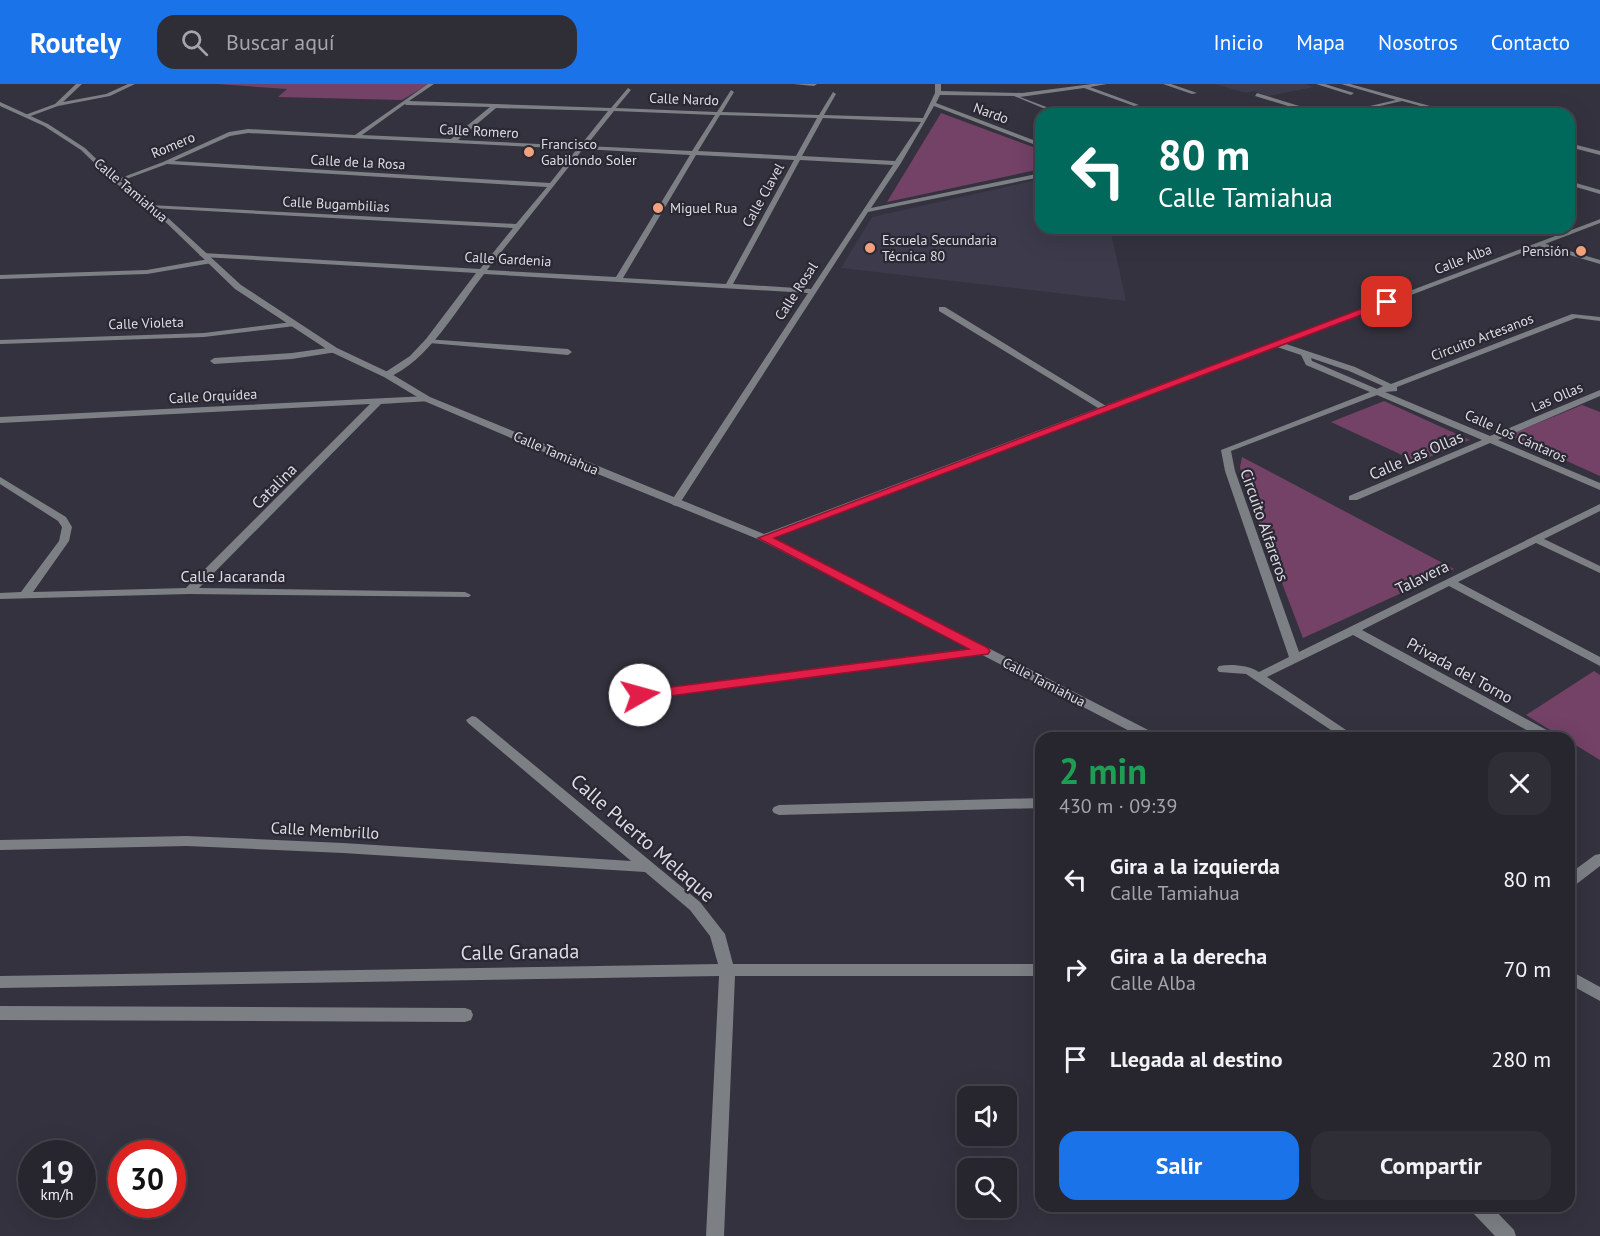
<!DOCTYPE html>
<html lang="es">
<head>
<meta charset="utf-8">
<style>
  :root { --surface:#27262e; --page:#2f2e36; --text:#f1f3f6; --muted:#a4a5aa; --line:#43434a; --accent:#1a73e8 }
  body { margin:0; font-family:"PT Sans",sans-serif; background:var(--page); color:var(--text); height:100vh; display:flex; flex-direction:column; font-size:22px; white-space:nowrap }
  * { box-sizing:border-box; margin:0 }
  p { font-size:20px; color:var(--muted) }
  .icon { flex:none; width:33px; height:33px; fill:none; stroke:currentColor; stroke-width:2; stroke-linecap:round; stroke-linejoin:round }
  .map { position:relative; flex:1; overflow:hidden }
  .side { position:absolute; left:1035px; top:648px; width:540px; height:480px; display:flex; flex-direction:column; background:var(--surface); border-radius:18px; box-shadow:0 6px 24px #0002,0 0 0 2px var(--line) }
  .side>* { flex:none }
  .top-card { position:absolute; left:1035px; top:24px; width:540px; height:126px; border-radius:18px; box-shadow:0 6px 24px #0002,0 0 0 2px var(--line); background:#00695c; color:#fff; overflow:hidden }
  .fabs { position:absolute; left:957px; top:1002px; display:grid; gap:12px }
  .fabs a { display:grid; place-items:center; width:60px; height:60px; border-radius:12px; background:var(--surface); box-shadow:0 6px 24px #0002,0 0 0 2px var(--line); font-size:30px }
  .speed { position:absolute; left:18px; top:1056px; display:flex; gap:12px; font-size:30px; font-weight:700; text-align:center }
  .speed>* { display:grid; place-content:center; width:78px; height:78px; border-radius:50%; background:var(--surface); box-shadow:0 6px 24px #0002,0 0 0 2px var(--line); line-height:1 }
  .speed small { font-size:15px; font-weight:400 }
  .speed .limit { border:9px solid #d22; background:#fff; color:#111 }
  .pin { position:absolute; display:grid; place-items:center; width:51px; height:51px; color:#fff; margin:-26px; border-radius:12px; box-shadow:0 3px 9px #0006 }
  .me { position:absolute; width:66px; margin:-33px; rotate:83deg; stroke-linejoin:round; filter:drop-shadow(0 0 4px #0008) }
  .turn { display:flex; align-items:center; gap:21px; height:126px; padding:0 24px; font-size:27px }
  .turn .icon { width:78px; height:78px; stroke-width:2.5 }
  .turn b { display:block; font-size:42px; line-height:51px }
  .round { display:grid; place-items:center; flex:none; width:63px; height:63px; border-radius:18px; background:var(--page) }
  .overview { display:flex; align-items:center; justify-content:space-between; height:102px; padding:0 24px }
  h1 { font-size:36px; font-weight:700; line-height:45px; color:#1e9e55 }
  .action { display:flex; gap:12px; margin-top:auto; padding:12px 24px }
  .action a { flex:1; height:69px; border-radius:18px; background:var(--accent); color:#fff; font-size:24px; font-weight:700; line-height:69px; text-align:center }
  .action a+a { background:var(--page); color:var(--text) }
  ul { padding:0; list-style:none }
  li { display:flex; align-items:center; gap:18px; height:90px; padding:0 24px }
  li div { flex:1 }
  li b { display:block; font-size:22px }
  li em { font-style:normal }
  header { display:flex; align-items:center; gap:36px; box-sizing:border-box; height:84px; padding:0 30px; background:var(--accent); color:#fff }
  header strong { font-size:28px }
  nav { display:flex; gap:33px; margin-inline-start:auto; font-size:21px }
  .search { width:420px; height:54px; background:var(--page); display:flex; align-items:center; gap:15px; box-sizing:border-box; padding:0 21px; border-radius:18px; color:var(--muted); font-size:22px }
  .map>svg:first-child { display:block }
</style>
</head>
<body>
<header>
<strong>Routely</strong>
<div class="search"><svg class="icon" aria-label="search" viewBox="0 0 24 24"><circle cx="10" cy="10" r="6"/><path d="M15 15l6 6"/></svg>Buscar aquí</div>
<nav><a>Inicio</a><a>Mapa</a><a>Nosotros</a><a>Contacto</a></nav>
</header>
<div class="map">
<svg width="1600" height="1152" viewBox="0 0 1600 1152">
  <rect width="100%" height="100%" fill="#34323e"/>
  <g fill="#3d3a4b">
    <polygon points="1215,0 1305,0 1314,3 1269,12 1254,7 1246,9"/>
    <polygon points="1041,95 1041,144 1110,144 1126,217 841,184 872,133"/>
  </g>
  <g fill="#734266">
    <polygon points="217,0 429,0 402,16 278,13 287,5"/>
    <polygon points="941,29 1041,66 1041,85 887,118"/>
    <polygon points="1384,317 1470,356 1417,378 1331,338"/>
    <polygon points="1582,321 1600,328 1600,392 1509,351"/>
    <polygon points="1242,373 1454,485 1303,554 1244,400 1240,383"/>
    <polygon points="1594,587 1600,591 1600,676 1569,657 1569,654 1563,654 1526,631"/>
  </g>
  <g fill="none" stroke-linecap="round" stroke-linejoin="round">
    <g fill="#7c7f84" fill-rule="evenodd">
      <polygon points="76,0 82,0 63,18 106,10 128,0 135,0 110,12 58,22 28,33 25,31 55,20"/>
      <polygon points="1569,97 1600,106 1600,110 1569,101"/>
      <polygon points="1551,144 1561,144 1572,149 1569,151"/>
      <polygon points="1539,158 1600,176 1600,180 1539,162"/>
      <polygon points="209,175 213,177 212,179 147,190 0,195 0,191 147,186"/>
      <polygon points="939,223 945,223 1111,325 1109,327 1103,327 939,227"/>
      <polygon points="426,255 568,265 572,268 568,271 429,259 425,257"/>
      <polygon points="334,263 338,266 337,268 292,275 214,280 210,277 214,274 292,269"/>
    </g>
    <g fill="#7c7f84" fill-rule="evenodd">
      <path d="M 428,0 L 434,0 L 409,17 L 611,24 L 628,4 L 631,6 L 616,24 L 717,28 L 731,6 L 734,8 L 722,28 L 819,31 L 833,8 L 836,10 L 824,31 L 923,34 L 935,9 L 935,0 L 941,0 L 941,7 L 1022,9 L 1092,0 L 1107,0 L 1090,3 L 1139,21 L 1134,22 L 1084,4 L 1020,13 L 1065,30 L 1057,30 L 1014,12 L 940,11 L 936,19 L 1041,59 L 1041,63 L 934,22 L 901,79 L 871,124 L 1041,89 L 1041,93 L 868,128 L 680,419 L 675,422 L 670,419 L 808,209 L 484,190 C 458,223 428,278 387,294 L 383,291 L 384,289 L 410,272 L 426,255 L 476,189 L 203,173 L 199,171 L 203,169 L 480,185 L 513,144 L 152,124 L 149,122 L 150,121 L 516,140 L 547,103 L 167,80 L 118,98 L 113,97 L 163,78 L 229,48 L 248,45 L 355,51 ZM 405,20 L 406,21 L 490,23 L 451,55 L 362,51 ZM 496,24 L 608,27 L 580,62 L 458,56 ZM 614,27 L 715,31 L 692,67 L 586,62 ZM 720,31 L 817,34 L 796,72 L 698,67 ZM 823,34 L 921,38 L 895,77 L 802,72 ZM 248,49 L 577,65 L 550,99 L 174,77 L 230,52 ZM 583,65 L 690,71 L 616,193 L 487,186 ZM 696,71 L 794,76 L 726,200 L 623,194 ZM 800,76 L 893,81 L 811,205 L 733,200 Z"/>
      <polygon points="793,0 817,0 814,2"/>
      <polygon points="1163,0 1171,0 1197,9 1192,10"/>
      <polygon points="1316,0 1325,0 1354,9 1351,11"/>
      <polygon points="1341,0 1350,0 1459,30 1450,30 1402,17 1345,30 1335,30 1396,16"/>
      <polygon points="1257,9 1322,29 1323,30 1314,30 1255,12"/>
      <polygon points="1569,59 1600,67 1600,71 1569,63"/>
      <path d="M 1572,230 L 1600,233 L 1600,237 L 1576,234 L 1397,303 L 1397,307 L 1385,308 L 1490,352 L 1600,306 L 1600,312 L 1498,356 L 1600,399 L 1600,406 L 1490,359 L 1357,416 L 1349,416 L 1349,412 L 1482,356 L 1377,311 L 1231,367 L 1235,387 L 1299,568 L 1600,420 L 1600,427 L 1544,455 L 1600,482 L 1600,489 L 1536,459 L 1458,498 L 1600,573 L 1600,582 L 1449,502 L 1362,546 L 1556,651 L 1557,654 L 1541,654 L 1353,551 L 1267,593 L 1358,654 L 1343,654 L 1246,590 L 1219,588 L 1217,585 L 1219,582 C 1231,580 1248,581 1259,588 L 1289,573 L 1225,387 L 1221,366 L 1370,308 L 1306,281 L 1301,271 L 1274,262 L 1274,258 L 1280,258 L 1355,283 L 1391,300 ZM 1311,274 L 1349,287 L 1383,302 L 1377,305 L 1312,277 Z"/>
      <polygon points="292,238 295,238 295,242 204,253 0,260 0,256 204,249"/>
      <polygon points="427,312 431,315 430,317 381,320 199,504 465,508 471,511 469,513 189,510 0,515 0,509 21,508 59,457 62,443 58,437 0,400 0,393 66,433 72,443 69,457 33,508 186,504 370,320 0,339 0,333"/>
      <polygon points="983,563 989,567 987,570 640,615 634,611 640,607"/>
      <polygon points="472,632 476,633 700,818 725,850 733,880 1041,880 1041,892 735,892 724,1152 706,1152 719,892 0,904 0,892 718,880 710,852 690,826 645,788 343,769 187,762 0,766 0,756 187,752 343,759 631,777 468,639 466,636"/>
      <polygon points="1041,714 1041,724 779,731 774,729 772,726 774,723 779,721"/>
      <polygon points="1600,770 1600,782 1574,802 1569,803 1569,790 1595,771"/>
      <polygon points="0,922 465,924 471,926 473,931 471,936 465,938 0,936"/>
      <polygon points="1470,1122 1491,1122 1514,1146 1516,1152 1495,1152 1472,1128"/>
    </g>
    <g fill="#7c7f84" fill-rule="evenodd">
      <polygon points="0,18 48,40 85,64 118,96 154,121 241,201 337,264 390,289 430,313 764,450 1598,136 1600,135 1600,139 773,454 1158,651 1159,654 1143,654 760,456 551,371 424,317 384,293 331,268 235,205 150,123 114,98 81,66 44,42 0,22"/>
      <polygon points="1569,886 1600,903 1600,917 1569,900"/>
    </g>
  </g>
  <polygon fill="#e11d48" stroke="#92132f" stroke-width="1.5" points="1387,215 1392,218 1390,220 774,454 988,564 990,567 988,570 640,616 633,611 640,607 969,565 758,454"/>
  <g fill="#f1a17c" stroke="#2a2833" stroke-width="2">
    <circle cx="529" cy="68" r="6"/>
    <circle cx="658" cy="124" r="6"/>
    <circle cx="870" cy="164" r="6"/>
    <circle cx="1581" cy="167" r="6"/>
  </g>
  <g text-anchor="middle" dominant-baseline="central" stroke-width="4.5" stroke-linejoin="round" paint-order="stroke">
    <g font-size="14" fill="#dddce3" stroke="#2a2833">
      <text transform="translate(684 15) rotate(2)">Calle Nardo</text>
      <text transform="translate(991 29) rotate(20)">Nardo</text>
      <text transform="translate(479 47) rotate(3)">Calle Romero</text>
      <text transform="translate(173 61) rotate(-23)">Romero</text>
      <text transform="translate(358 78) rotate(3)">Calle de la Rosa</text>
      <text transform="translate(131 106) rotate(40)">Calle Tamiahua</text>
      <text transform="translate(763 111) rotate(-61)">Calle Clavel</text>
      <text transform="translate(336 120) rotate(3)">Calle Bugambilias</text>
      <text transform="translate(508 175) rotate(3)">Calle Gardenia</text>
      <text transform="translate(1463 175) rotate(-21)">Calle Alba</text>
      <text transform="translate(796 207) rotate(-57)">Calle Rosal</text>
      <text transform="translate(146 239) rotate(-2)">Calle Violeta</text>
      <text transform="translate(1482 253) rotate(-21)">Circuito Artesanos</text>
      <text transform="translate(213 312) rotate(-3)">Calle Orquídea</text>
      <text transform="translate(1557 313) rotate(-23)">Las Ollas</text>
      <text transform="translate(1516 352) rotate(24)">Calle Los Cántaros</text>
      <text transform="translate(556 369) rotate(23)">Calle Tamiahua</text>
      <text transform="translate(1044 598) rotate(27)">Calle Tamiahua</text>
    </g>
    <g font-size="14" fill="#dddce3" stroke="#2a2833" text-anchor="start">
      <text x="541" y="60">Francisco<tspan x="541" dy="16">Gabilondo Soler</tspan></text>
      <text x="670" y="124">Miguel Rua</text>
      <text x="882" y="156">Escuela Secundaria<tspan x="882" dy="16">Técnica 80</tspan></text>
      <text x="1569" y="167" text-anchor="end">Pensión</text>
    </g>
    <g font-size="16" fill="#dddce3" stroke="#2a2833">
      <text transform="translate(1416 371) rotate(-23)">Calle Las Ollas</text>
      <text transform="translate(274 402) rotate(-45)">Catalina</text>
      <text transform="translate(1265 441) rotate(71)">Circuito Alfareros</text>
      <text x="233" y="492">Calle Jacaranda</text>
      <text transform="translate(1422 493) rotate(-26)">Talavera</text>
      <text transform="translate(1460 586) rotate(29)">Privada del Torno</text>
      <text transform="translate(325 746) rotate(3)">Calle Membrillo</text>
    </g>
    <g font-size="20" fill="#dddce3" stroke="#2a2833">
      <text transform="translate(643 754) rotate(41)">Calle Puerto Melaque</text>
      <text transform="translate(520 868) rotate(-1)">Calle Granada</text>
    </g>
  </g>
</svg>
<div class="fabs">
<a><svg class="icon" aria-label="sound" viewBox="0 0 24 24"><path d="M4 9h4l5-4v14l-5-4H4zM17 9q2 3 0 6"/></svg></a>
<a><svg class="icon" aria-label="search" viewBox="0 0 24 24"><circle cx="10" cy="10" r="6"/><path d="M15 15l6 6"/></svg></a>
</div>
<div class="speed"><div>19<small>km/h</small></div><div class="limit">30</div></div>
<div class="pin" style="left:1387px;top:218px;background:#d93025"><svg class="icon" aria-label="arrive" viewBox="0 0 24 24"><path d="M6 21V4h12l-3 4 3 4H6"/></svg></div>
<svg class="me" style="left:640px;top:611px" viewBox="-20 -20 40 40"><circle r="19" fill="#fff"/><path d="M0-13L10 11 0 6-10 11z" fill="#e11d48"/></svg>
<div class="top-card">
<div class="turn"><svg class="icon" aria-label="left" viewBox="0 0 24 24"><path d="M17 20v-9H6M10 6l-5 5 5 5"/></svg><div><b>80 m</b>Calle Tamiahua</div></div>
</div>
<section class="side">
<div class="overview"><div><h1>2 min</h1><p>430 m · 09:39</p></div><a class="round"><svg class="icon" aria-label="close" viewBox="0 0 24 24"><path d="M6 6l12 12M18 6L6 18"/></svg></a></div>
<ul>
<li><svg class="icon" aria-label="left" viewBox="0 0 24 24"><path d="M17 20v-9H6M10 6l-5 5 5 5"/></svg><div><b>Gira a la izquierda</b><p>Calle Tamiahua</p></div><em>80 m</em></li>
<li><svg class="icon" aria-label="right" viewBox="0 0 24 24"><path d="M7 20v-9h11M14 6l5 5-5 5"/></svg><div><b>Gira a la derecha</b><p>Calle Alba</p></div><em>70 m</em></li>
<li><svg class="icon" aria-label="arrive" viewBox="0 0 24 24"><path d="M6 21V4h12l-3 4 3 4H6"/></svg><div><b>Llegada al destino</b></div><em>280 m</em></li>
</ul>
<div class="action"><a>Salir</a><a>Compartir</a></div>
</section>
</div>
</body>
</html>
